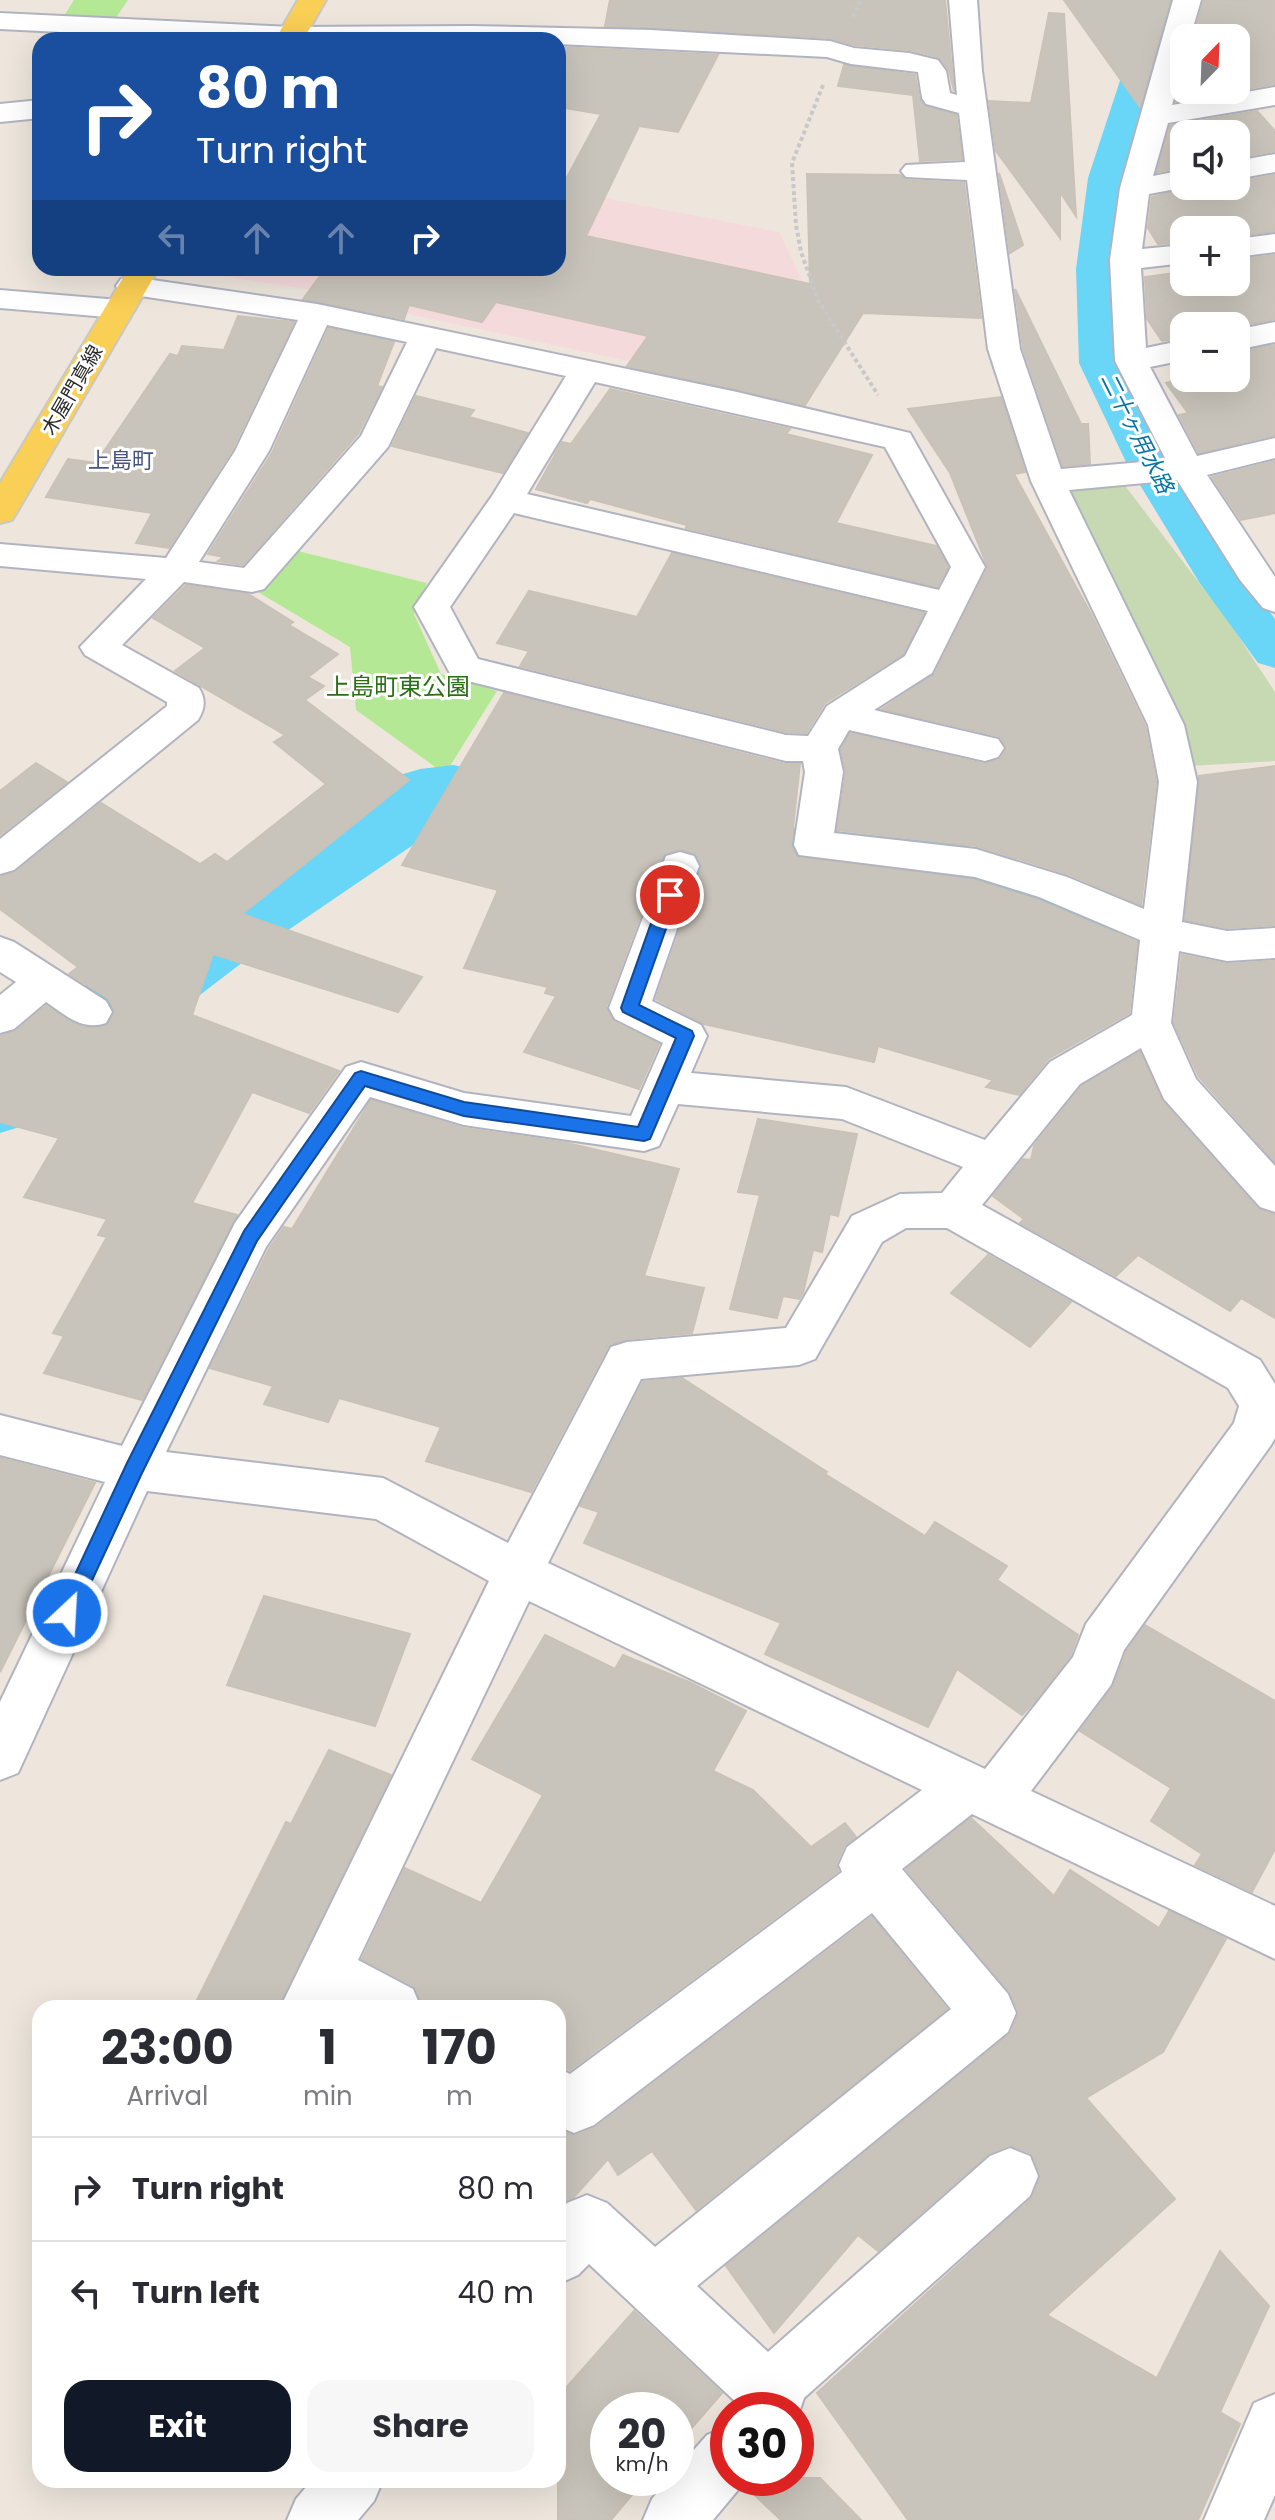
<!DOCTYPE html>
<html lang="en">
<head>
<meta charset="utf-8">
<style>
  :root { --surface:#fff; --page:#f7f7f7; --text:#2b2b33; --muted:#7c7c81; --line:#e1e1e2; --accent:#111827 }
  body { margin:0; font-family:Poppins,"Noto Sans JP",sans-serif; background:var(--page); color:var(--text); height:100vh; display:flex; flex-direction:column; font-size:30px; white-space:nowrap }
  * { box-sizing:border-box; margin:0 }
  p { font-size:26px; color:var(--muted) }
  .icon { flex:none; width:44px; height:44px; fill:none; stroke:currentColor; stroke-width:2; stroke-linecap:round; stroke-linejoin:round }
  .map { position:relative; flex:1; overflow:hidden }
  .drawer { position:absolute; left:32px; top:2000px; width:534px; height:488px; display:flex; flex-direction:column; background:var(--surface); border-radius:24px; box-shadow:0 8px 32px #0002 }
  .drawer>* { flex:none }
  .banner { position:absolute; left:32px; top:32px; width:534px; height:244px; border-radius:24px; box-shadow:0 8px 32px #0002; background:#1a4fa0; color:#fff; overflow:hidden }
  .needle { width:52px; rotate:23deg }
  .tools { position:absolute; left:1170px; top:24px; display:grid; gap:16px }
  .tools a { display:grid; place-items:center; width:80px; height:80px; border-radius:16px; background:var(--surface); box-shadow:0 8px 32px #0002; font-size:40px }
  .speed { position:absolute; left:590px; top:2392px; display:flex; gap:16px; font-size:40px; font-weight:700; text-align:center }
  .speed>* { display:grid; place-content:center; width:104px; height:104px; border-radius:50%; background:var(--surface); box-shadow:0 8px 32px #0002; line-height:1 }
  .speed small { font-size:20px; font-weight:400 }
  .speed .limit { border:12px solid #d22; background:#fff; color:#111 }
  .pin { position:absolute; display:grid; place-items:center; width:68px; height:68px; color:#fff; margin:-34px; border:4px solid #fff; border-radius:50%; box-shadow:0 2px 8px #0007 }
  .me { position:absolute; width:88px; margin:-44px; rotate:25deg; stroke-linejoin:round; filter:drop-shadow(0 0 6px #0008) }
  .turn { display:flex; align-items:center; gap:28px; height:168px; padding:0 32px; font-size:36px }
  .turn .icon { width:104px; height:104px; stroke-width:2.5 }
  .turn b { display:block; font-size:56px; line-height:68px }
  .lanes { display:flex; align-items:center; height:76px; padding:0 32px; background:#0003; justify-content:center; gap:40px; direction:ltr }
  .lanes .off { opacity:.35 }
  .eta { display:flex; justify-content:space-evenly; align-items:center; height:136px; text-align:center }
  .eta b { font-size:48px; font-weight:700; line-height:56px }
  .primary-button { display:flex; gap:16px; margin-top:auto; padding:16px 32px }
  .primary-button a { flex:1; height:92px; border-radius:24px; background:var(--accent); color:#fff; font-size:32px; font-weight:700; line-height:92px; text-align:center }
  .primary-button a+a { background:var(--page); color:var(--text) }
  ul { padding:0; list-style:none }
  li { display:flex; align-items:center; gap:24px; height:104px; padding:0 32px; border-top:2px solid var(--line) }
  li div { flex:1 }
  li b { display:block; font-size:30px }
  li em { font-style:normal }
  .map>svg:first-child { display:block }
</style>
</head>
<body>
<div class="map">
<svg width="1275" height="2520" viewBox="0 0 1275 2520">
  <rect width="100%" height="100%" fill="#eee6dd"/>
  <polygon fill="#f5dadc" points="558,189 779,232 816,309 764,390 394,311 307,289 169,268 558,268"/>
  <g fill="#b4e895">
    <polygon points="74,0 128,0 115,19 64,16"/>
    <polygon points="294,550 427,583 414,614 441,674 497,691 445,774 356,710 350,647 258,592"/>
  </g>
  <polygon fill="#c7d9b3" points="1123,483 1229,622 1275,692 1275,761 1190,766 1185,725 1067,489"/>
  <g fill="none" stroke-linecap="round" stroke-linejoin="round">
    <polygon fill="#69d6f7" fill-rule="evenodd" points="1142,0 1178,0 1171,35 1128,178 1116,269 1121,363 1170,462 1232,562 1275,619 1275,668 1258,663 1199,582 1126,462 1079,363 1076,269 1088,178 1135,35"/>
    <polygon fill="#69d6f7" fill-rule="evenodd" points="454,765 665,820 814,829 964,845 1113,894 1126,917 1113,940 1082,949 957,907 814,891 665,882 454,825 441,826 256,952 33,1123 0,1133 0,1047 194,906 390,778 420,769"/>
  </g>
  <g fill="#c9c4bb" stroke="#cac2b6" stroke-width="2">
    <polygon points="610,0 945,0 954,91 949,70 939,57 910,50 855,45 830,38 605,26"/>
    <polygon points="1064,0 1170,0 1140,107"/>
    <polygon points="1204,0 1275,0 1275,84 1176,101 1184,73 1184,90 1236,90 1236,38 1193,38"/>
    <polygon points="1049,13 1064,14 1076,216 1060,192 1060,238 996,151 989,101 1031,103"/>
    <polygon points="558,47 718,55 678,132 639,126 586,236 810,284 807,174 900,175 906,180 964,183 981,318 863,313 805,405 627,366 648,336 496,302 482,322 409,305 404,319 303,299 326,268 558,268 558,194 601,114 558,107"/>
    <polygon points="844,65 915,75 919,98 924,106 956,115 962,159 920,161 913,95 838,86"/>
    <polygon points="1257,111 1275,131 1275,151 1236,158 1236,134 1184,134 1184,167 1157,172 1170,126"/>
    <polygon points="999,173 1023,245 1010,253"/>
    <polygon points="1275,175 1275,231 1236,236 1236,230 1184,230 1184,242 1158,244 1148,228 1152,197 1195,186 1236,186 1236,182"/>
    <polygon points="1275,255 1275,319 1236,327 1184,326 1184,337 1162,341 1147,319 1145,277 1175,273 1171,267 1184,266 1184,282 1236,282 1236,260"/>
    <polygon points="1015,289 1081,424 1088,424 1090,464 1063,466 1023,348"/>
    <polygon points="238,316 294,322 232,450 169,548 136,543 152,513 46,497 68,459 96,463 170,354 178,356 182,346 224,350"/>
    <polygon points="329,328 394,342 377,386 382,387 358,434 243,565 218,561 224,557 208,554 272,453"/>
    <polygon points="1275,345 1275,435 1199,453 1179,415 1188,413 1166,383 1188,378 1236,378 1236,353"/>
    <polygon points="610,389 790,429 786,434 872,455 836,523 936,546 948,567 937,587 686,528 687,525 590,499 587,503 536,489 562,442 571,444"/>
    <polygon points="416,396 474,410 469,417 528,433 503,473 392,446"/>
    <polygon points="1001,397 1025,472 1014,474 1091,614 1145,726 1156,782 1141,905 1068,874 977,846 837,830 846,772 841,750 850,733 984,764 999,760 1006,750 999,736 882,709 935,674 988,568 950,473 908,409"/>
    <polygon points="1275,461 1275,513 1241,520 1212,477"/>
    <polygon points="672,553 924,613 903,654 825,703 806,733 786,732 520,666 529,651 497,643 529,591 637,617"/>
    <polygon points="186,585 248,594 293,622 289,625 338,654 308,677 324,686 305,700 409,780 242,914 422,977 398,1012 213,954 192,1015 339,1071 309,1113 252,1092 192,1203 237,1215 142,1400 44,1373 64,1336 53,1333 107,1237 98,1235 107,1219 24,1197 59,1138 0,1122 0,1036 16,1031 46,1006 73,1023 89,1028 107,1026 115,1011 108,998 69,974 78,967 0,909 0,877 16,872 101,803 200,864 215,854 227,862 326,784 274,742 285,735 175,671 205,648 153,618"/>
    <polygon points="504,693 785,764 800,764 791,845 796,856 974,880 1038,900 1137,942 1129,1013 1048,1059 1019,1095 986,1087 993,1080 878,1046 874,1062 704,1024 656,999 702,867 695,853 679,849 663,855 606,1007 614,1022 659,1044 639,1089 524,1052 556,996 545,993 548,987 464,968 498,890 402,865"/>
    <polygon points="36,763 67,782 0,835 0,791"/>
    <polygon points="1275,766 1275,925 1227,928 1185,920 1199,776"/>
    <polygon points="1182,955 1227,964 1275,961 1275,1162 1199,1077 1174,1023"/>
    <polygon points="1140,1052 1162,1101 1258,1209 1275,1215 1275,1318 1241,1298 1230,1311 1138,1255 1116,1276 1020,1223 1024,1219 993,1196 1023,1159 1031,1160 1034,1146 1082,1086"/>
    <polygon points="371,1100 463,1128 567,1143 679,1169 644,1276 704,1288 692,1333 627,1339 608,1346 531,1492 426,1461 441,1427 339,1398 328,1422 264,1404 273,1386 210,1368 269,1249 284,1227 292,1229"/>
    <polygon points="758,1119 857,1134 838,1216 830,1214 822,1252 813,1250 803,1293 799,1299 783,1296 777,1318 730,1309 760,1195 738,1192"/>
    <polygon points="988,1255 1071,1302 1030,1347 951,1293"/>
    <polygon points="682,1378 827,1472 825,1474 925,1536 935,1522 1007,1566 997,1580 1078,1635 1070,1656 1034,1702 1022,1715 957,1669 928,1727 765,1654 781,1623 584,1543 599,1512 580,1506 643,1382"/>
    <polygon points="0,1458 95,1483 0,1672"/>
    <polygon points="264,1596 410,1634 375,1726 227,1685"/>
    <polygon points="1145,1625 1275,1701 1275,1849 1252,1892 1195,1865 1202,1854 1151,1821 1171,1788 1080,1731 1113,1687 1127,1651"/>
    <polygon points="545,1635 615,1669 623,1655 689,1682 746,1711 713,1771 753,1790 811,1847 845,1823 856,1837 844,1846 836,1864 838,1871 570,2070 558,2065 558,2008 424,2008 414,1986 362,1959 405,1868 481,1903 543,1795 472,1759"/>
    <polygon points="329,1750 391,1775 277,2008 193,2008 286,1822 291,1824"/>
    <polygon points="971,1818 1054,1896 1070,1870 1159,1928 1169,1911 1226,1939 1163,2052 1086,2098 1175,2199 1047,2315 1157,2378 1220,2251 1269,2306 1220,2412 1240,2424 1198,2520 908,2520 817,2393 1032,2198 1041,2175 1031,2153 1009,2145 988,2154 878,2251 858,2235 774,2333 726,2266 1011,2033 1019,2012 1010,1992 906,1869"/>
    <polygon points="872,1917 947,2009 696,2210 652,2151 618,2175 608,2159 573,2198 558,2209 558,2129 575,2136 596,2127"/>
    <polygon points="634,2311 722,2393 676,2446 676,2410 608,2410 608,2478 646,2478 611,2520 558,2520 558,2397"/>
    <polygon points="751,2478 820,2478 861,2520 781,2520 745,2486"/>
  </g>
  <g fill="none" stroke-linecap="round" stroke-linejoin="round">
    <defs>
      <g id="minor">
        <path d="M 949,0 L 977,0 L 982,71 L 1020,349 L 1061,469 L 1166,460 L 1115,361 L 1110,260 L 1120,188 L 1173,0 L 1201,0 L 1190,38 L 1184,38 L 1184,62 L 1172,105 L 1275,87 L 1275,105 L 1168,123 L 1153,176 L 1184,170 L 1184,186 L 1192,186 L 1149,194 L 1142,249 L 1184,245 L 1184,263 L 1141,268 L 1146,348 L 1184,340 L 1184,360 L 1150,367 L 1197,456 L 1275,438 L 1275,458 L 1207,475 L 1275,577 L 1275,612 L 1263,608 L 1240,580 L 1177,480 L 1069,490 L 1184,725 L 1197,782 L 1182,922 L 1227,931 L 1275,928 L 1275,958 L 1227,961 L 1179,951 L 1171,1023 L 1196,1079 L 1275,1166 L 1275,1212 L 1260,1207 L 1164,1099 L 1141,1048 L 1080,1084 L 982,1205 L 1260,1360 L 1275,1384 L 1275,1438 L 1271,1445 L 1124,1650 L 1111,1685 L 1031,1791 L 1275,1906 L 1275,1959 L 972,1814 L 902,1869 L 1008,1994 L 1016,2013 L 1008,2032 L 697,2286 L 768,2352 L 990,2156 L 1010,2148 L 1030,2156 L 1038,2176 L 1030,2196 L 804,2398 L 796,2421 L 796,2410 L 737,2410 L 739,2405 L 589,2264 L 578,2275 L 558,2284 L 558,2213 L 567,2203 L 587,2195 L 607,2203 L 655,2247 L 951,2009 L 872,1913 L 594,2125 L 574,2133 L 558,2126 L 558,2068 L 570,2074 L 842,1872 L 839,1865 L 847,1847 L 922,1790 L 529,1601 L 358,1960 L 413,1989 L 421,2008 L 280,2008 L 489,1581 L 376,1519 L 147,1491 L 18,1773 L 0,1780 L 0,1702 L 105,1482 L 0,1455 L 0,1415 L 122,1446 L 235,1223 L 346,1067 L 361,1062 L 464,1093 L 631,1116 L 663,1043 L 615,1019 L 609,1008 L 666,856 L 680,852 L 694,856 L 699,866 L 652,1001 L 701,1025 L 707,1036 L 691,1073 L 846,1087 L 985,1140 L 1050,1062 L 1132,1015 L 1140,940 L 1039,897 L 975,877 L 799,855 L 794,845 L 805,772 L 803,761 L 786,761 L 452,677 L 414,607 L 492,496 L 566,376 L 436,348 L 388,447 L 264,589 L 252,592 L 184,582 L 122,645 L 199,688 C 206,700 205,708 198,720 L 14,870 L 0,874 L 0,839 L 167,706 L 167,702 L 85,655 L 80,647 L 146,579 L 0,566 L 0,544 L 166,558 L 235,451 L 298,320 L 121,293 L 116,286 L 121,279 L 132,277 L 317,304 L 737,392 L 910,433 L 985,567 L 932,673 L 874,710 L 998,739 L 1004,748 L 998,757 L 985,761 L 849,730 L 838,749 L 843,772 L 834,833 L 976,849 L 1067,877 L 1144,909 L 1159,782 L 1148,725 L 1031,481 L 988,349 L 967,180 L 906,177 L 901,171 L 906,165 L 965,162 L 959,113 L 926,104 L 922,98 L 918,72 L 851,64 L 827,57 L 558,44 L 558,40 L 223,40 L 0,29 L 0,13 L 293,27 L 472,26 L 651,30 L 830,41 L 854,48 L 909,53 L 938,60 L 946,71 L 950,93 L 957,95 ZM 327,325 L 407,342 L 361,436 L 244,568 L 199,562 L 269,451 ZM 595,382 L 885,447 L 951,567 L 939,590 L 527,494 ZM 514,513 L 928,611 L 905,656 L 827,706 L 808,736 L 786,735 L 478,659 L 450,607 ZM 370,1097 L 464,1125 L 644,1151 L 659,1146 L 678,1104 L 842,1119 L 963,1167 L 942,1193 L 900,1194 L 852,1216 L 786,1328 L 627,1342 L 611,1347 L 508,1543 L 383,1478 L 166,1452 L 266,1247 ZM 906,1228 L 947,1228 L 1228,1388 L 1239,1406 L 1234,1423 L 1086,1624 L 1073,1657 L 985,1769 L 548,1563 L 641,1379 L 799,1365 L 815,1359 L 882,1242 Z"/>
        <polygon points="40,100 40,118 0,122 0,104"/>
        <polygon points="1275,154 1275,172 1236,179 1236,161"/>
        <polygon points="1275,234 1275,252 1236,257 1236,239"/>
        <polygon points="0,290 119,300 130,302 135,309 130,316 119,318 0,308"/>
        <polygon points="1275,322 1275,342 1236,350 1236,330"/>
        <path d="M 0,937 L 14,942 L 106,1001 L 112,1012 L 106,1023 C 82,1031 67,1016 46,1002 L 14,1029 L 0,1033 L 0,995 L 16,982 L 0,972 Z"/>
        <polygon points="1275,2394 1275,2495 1264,2520 1204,2520 1254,2403"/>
        <polygon points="728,2426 728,2478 748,2478 713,2520 643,2520 652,2499 669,2478 676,2478 676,2470 707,2435"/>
        <polygon points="312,2480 383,2480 374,2501 358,2520 287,2520 296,2499"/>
      </g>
      <g id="major">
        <polygon points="298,0 326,0 303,40 275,40"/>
        <polygon points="129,268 159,268 17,512 12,520 0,523 0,483"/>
      </g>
    </defs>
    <use href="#minor" stroke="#b1b4c0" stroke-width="4"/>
    <use href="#major" stroke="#c8c8c8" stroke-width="4"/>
    <g stroke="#c8c8c8" stroke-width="4" stroke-dasharray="4 3" stroke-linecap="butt">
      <polyline points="853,17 861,0"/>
      <polyline points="823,85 792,163 796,225 801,252 819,302 878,395"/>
    </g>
    <use href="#minor" fill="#fff" fill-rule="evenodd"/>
    <use href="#major" fill="#facf55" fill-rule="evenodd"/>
  </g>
  <polygon fill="#1a73e8" stroke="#114b97" stroke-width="2" points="670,889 678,895 639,1005 692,1031 694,1036 650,1139 644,1141 464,1116 365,1086 257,1241 142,1473 74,1619 67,1622 60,1619 57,1613 127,1463 244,1231 355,1073 361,1071 464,1102 638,1127 676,1038 623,1012 621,1008 661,895"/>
  <g text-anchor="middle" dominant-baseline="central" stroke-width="6" stroke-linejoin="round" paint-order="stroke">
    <g font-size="20" fill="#2b2b2b" stroke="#fff">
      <text transform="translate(72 390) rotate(-60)">木屋門真線</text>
    </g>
    <g font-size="22" font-style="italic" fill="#0474a7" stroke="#fff">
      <text transform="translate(1137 433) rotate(63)">二十ヶ用水路</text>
    </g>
    <g font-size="22" fill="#485480" stroke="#fff">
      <text x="121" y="460">上島町</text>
    </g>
    <g font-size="24" fill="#2b6f15" stroke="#fff">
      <text x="398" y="686">上島町東公園</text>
    </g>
  </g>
</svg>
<div class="tools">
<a><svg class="needle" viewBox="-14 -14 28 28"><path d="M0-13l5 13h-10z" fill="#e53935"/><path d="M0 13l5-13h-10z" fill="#7c7c81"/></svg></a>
<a><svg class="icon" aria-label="sound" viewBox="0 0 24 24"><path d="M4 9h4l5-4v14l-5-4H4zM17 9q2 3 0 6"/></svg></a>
<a>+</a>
<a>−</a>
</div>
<div class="speed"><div>20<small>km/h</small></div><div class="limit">30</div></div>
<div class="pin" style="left:670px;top:895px;background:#d93025"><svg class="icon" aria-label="arrive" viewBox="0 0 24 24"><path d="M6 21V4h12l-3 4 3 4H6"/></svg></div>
<svg class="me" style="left:67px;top:1613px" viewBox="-20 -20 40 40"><circle r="17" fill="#1a73e8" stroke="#fff" stroke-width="3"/><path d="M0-11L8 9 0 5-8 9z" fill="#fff"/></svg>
<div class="banner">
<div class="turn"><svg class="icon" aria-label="right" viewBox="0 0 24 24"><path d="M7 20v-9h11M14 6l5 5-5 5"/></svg><div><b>80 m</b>Turn right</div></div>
<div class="lanes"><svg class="icon off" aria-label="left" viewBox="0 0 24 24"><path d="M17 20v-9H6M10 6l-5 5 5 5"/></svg><svg class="icon off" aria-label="ahead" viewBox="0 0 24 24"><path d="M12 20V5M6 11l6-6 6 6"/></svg><svg class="icon off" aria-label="ahead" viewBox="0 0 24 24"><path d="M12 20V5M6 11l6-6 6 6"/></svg><svg class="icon" aria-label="right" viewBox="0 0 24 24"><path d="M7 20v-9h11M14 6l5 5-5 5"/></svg></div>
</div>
<section class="drawer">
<div class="eta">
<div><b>23:00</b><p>Arrival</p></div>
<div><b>1</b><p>min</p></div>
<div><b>170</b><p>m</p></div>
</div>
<ul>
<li><svg class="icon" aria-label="right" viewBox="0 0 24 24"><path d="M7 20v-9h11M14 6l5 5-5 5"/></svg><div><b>Turn right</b></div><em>80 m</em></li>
<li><svg class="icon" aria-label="left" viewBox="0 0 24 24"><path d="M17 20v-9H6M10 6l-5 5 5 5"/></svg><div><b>Turn left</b></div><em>40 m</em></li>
</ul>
<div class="primary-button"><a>Exit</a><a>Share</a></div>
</section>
</div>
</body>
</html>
